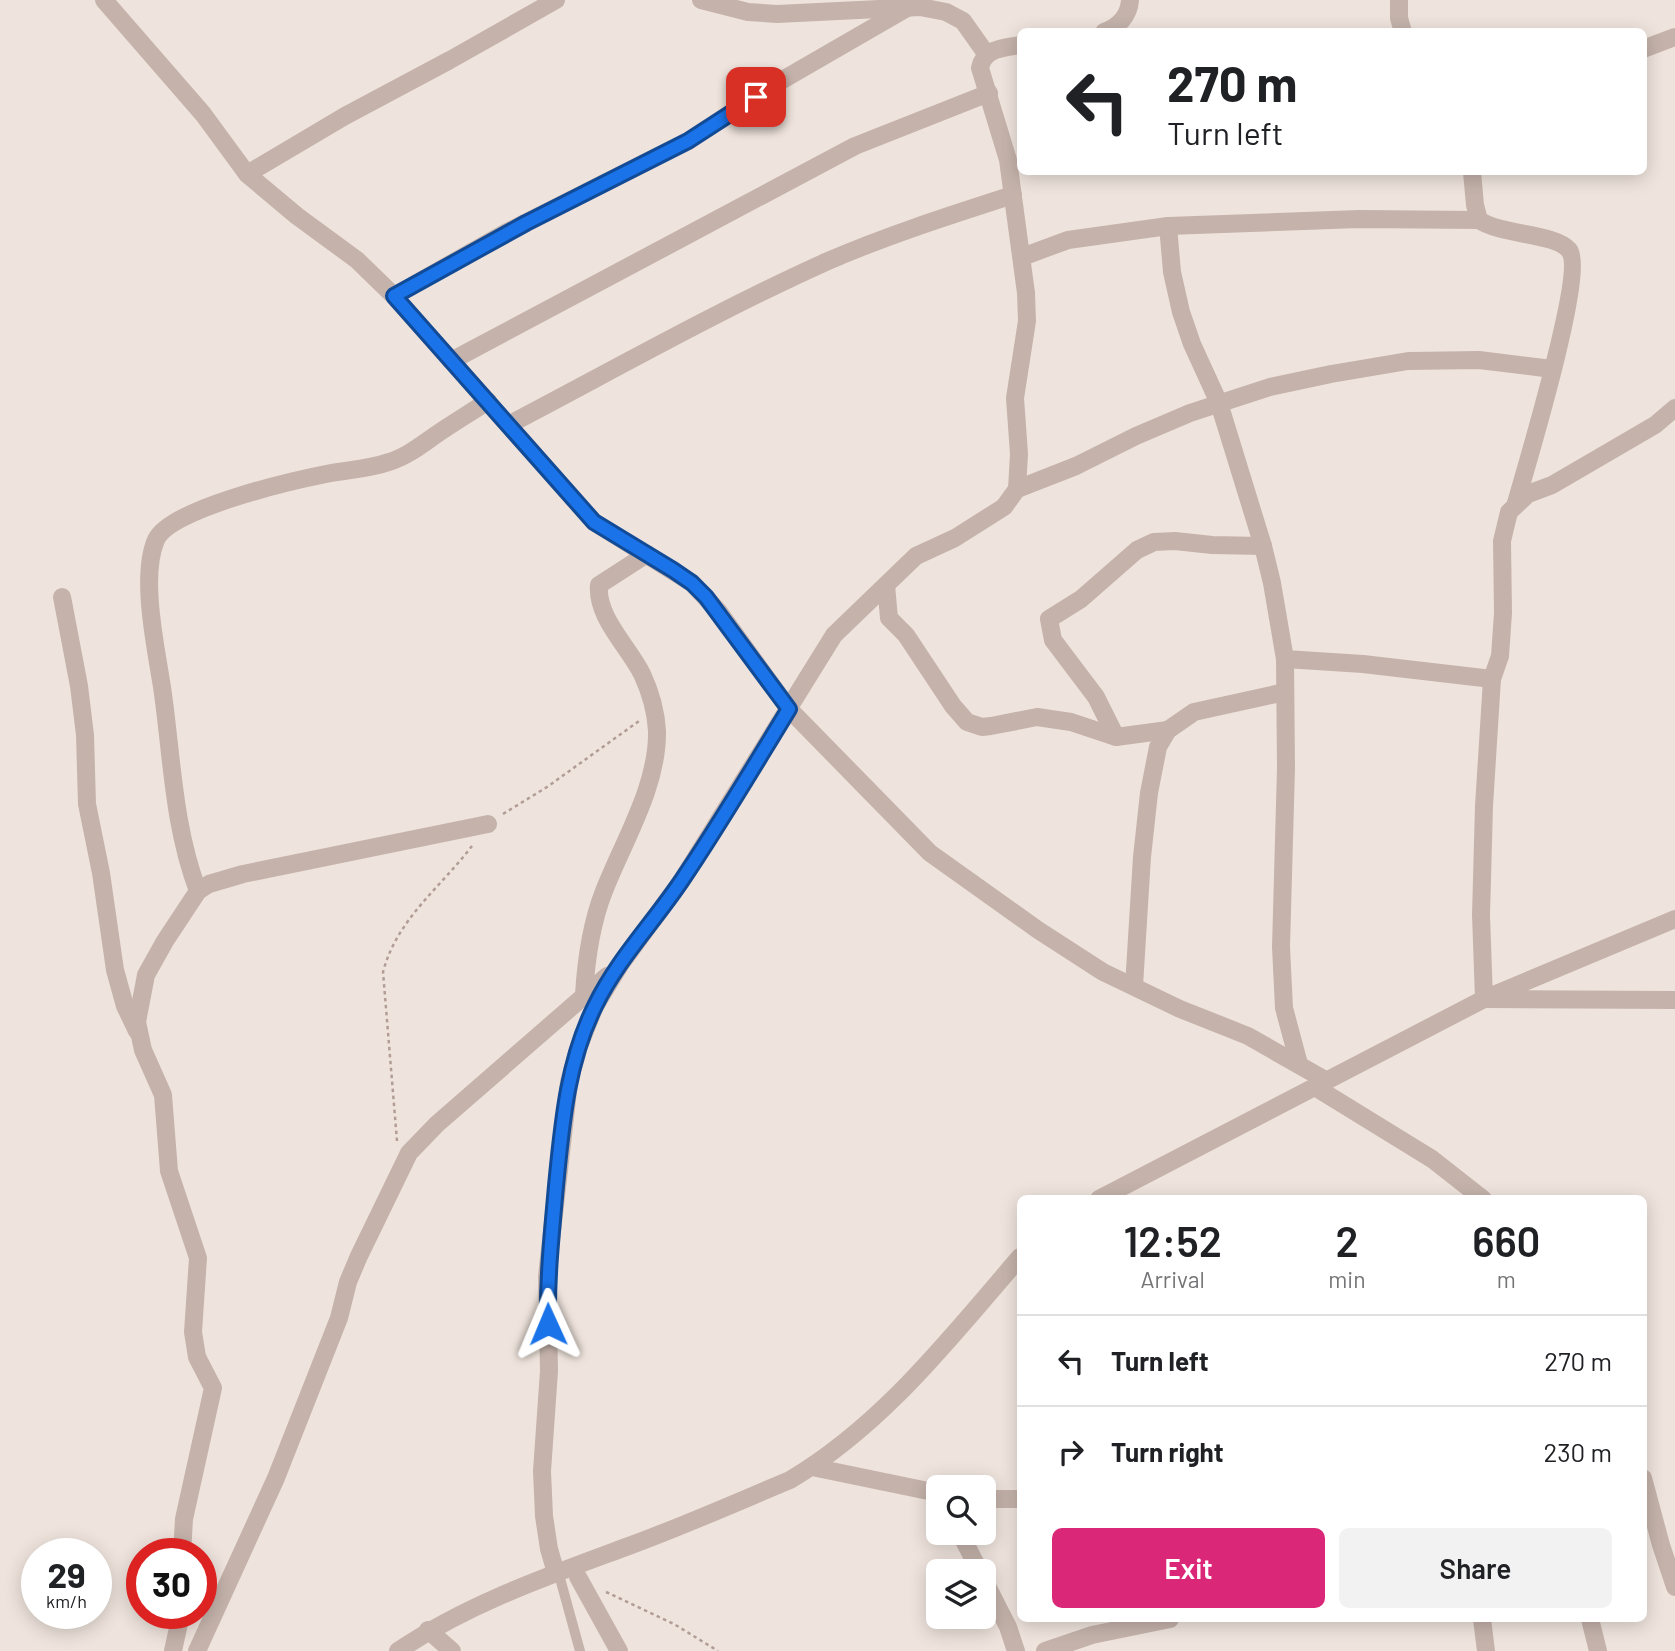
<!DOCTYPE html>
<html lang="en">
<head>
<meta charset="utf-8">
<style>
  :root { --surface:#fff; --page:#f2f2f2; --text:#202124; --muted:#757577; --line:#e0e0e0; --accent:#db2777 }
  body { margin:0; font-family:Barlow,sans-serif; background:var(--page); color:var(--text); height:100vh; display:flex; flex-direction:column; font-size:26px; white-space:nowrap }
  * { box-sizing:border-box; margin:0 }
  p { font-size:23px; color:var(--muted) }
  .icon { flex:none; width:38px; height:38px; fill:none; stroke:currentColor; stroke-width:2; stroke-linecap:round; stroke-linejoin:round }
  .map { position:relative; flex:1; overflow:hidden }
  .drawer { position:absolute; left:1017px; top:1195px; width:630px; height:427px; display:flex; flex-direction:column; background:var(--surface); border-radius:10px; box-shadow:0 4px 18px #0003 }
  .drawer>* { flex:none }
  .top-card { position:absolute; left:1017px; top:28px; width:630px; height:147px; border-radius:10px; box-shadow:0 4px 18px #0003; background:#fff; color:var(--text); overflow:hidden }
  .tools { position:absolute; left:926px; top:1475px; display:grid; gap:14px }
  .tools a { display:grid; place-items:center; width:70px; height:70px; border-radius:10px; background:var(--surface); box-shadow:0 4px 18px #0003; font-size:35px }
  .speed { position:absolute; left:21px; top:1538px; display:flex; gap:14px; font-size:35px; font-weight:700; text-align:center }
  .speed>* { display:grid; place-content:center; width:91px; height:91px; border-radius:50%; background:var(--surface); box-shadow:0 4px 18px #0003; line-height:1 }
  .speed small { font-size:18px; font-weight:400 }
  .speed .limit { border:10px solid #d22; background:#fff; color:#111 }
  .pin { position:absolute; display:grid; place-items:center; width:60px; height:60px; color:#fff; margin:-30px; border-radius:14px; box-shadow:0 4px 10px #0006 }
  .me { position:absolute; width:77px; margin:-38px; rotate:359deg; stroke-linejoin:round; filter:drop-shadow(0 0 5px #0008) }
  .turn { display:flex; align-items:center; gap:24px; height:147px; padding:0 35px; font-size:32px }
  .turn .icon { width:91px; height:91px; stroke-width:2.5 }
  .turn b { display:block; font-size:49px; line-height:60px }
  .eta { display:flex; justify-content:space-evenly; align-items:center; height:119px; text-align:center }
  .eta b { font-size:42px; font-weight:600; line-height:49px }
  .action { display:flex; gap:14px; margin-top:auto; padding:14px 35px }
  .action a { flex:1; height:80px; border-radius:10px; background:var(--accent); color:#fff; font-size:28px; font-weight:600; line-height:80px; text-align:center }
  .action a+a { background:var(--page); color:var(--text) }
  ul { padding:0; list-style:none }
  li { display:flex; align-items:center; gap:21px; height:91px; padding:0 35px; border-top:2px solid var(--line) }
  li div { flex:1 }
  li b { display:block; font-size:26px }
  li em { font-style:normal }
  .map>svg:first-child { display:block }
</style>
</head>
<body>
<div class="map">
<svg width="1675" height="1651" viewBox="0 0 1675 1651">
  <rect width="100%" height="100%" fill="#efe4dd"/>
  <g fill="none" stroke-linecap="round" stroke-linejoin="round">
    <g stroke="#b19d95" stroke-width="2.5" stroke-dasharray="3.5 3.5" stroke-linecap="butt">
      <polyline points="503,814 547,787 639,721"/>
      <path d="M 397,1141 L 383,972 C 397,919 440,888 472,846"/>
      <polyline points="606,1592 674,1624 718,1651"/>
    </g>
    <polyline stroke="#c5b3ab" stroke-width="10" points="558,1571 580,1651"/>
    <g stroke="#c5b3ab" stroke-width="18">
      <polyline points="104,0 203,114 247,174 297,216 357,260 394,296 594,522 692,583 719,612 789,709 930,853 1038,930 1103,972 1180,1009 1248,1036 1327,1081"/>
      <polyline points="701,0 748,12 777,14 920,7 946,12 963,21 987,55"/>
      <polyline points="1399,0 1399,18 1403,32"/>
      <path d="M 1104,32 C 1118,27 1129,16 1130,0"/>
      <polyline points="1643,49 1675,37"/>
      <path d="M 1472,172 L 1475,205 L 1479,220 C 1500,235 1555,233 1569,250 C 1586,271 1526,467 1516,503"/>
      <polyline points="247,174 345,116 450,60 556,0"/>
      <polyline points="1168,226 1172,272 1181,312 1192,344 1219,403 1263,546 1272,583 1285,659 1286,768 1281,947 1284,1008 1299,1064"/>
      <polyline points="1022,257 1068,240 1168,226 1359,219 1479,220"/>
      <polyline points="394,296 505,233 688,141 772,86 907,8"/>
      <polyline points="451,361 855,146 989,93"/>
      <polyline points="1675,408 1655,425 1552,485 1528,494 1509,512 1502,541 1503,613 1500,656 1492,679 1484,806 1481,915 1484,999 1675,1000"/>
      <path d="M 510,424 C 615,369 719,310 828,261 C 888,235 951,215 1013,195"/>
      <polyline points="1017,489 1076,466 1136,436 1190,413 1270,387 1331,374 1408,361 1479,360 1552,369"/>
      <polyline points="886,585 889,618 906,635 953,706 967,722 982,727 991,726 1037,717 1071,722 1116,737 1168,730"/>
      <polyline points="62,597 79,686 85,735 87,804 101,873 115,970 125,1006 137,1031"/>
      <polyline points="1285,659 1363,664 1492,679"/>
      <polyline points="1116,737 1096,697 1053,640 1049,619 1081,599 1137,550 1154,542 1175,541 1212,545 1263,546"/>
      <path d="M 198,891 C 173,826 172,755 162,687 C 156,648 140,576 156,540 C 169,509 291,481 326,474 C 347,470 369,469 389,462 C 409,456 426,441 443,430 C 458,420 473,411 488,401"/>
      <polyline points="1134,986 1142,857 1149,793 1158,747 1168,730 1194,712 1285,692"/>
      <path d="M 584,995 C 586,960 591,924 604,891 C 624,840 658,786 657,731 C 656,712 650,691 642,674 C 628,646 596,617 599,585 L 647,554"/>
      <polyline points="1315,1087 1432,1159 1483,1199"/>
      <polyline points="1099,1199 1484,999 1675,919"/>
      <polyline points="812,1467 938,1493"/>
      <polyline points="1643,1478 1661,1545 1675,1587"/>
      <polyline points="984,1499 1020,1499"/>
      <polyline points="960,1533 980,1572"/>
      <polyline points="182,1554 184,1519 213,1388 197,1357 193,1332 198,1258 169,1171 163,1095 143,1050 137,1022 146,975 165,941 198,891 209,884 243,874 488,824"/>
      <path d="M 556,1573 L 549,1549 L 544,1516 L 542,1471 L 549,1371 L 547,1276 L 569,1082 L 579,1046 L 595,1006 L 620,965 L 682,880 L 834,635 L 916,556 L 955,538 L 1004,507 L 1017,489 L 1019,454 L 1015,398 L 1027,321 L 1026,293 L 1008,160 L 980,68 C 984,48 1003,48 1020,45"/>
      <polyline points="578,1577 619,1651"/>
      <polyline points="984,1580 1008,1627 1016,1651"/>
      <polyline points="1482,1619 1486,1651"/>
      <polyline points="1590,1619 1598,1651"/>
      <polyline points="428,1630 452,1651"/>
      <polyline points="173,1651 181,1614"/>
      <polyline points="197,1651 276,1478 339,1318 348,1282 359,1256 409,1153 437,1124 607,976"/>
      <path d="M 398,1651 C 467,1604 548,1576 626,1547 C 681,1527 735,1503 790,1480 C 883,1425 950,1338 1020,1257"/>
      <polyline points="1045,1651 1092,1635 1170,1619"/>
    </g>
  </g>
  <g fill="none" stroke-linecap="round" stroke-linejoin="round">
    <defs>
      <path id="route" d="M 548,1324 C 547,1277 552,1232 556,1186 C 562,1125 567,1062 595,1006 C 617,960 654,922 682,880 C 720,824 754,766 789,709 L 706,597 L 692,583 L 673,570 L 594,522 L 394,296 L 526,223 L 688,141 L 756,97"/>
    </defs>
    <use href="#route" stroke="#114b97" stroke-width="18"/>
    <use href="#route" stroke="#1a73e8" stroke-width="12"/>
  </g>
</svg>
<div class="tools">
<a><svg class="icon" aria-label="search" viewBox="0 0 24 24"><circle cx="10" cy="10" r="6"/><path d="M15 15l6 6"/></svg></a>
<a><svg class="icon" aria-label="layers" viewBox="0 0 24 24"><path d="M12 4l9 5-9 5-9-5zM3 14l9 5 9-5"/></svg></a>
</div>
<div class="speed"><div>29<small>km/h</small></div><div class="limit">30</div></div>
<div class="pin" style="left:756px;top:97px;background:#d93025"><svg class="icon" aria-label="arrive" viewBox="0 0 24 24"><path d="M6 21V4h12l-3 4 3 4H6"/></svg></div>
<svg class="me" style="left:548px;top:1324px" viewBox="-20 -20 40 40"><path d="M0-17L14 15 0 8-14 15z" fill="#1a73e8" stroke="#fff" stroke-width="4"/></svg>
<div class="top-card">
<div class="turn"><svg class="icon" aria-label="left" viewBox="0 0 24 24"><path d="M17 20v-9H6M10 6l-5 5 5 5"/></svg><div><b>270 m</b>Turn left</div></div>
</div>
<section class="drawer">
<div class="eta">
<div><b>12:52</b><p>Arrival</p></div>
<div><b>2</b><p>min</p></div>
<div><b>660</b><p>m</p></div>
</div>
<ul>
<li><svg class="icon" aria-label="left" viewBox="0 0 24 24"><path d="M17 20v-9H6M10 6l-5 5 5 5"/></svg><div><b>Turn left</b></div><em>270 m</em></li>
<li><svg class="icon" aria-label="right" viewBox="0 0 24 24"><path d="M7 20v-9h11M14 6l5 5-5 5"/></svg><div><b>Turn right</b></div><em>230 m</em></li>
</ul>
<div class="action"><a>Exit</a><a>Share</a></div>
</section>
</div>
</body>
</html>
